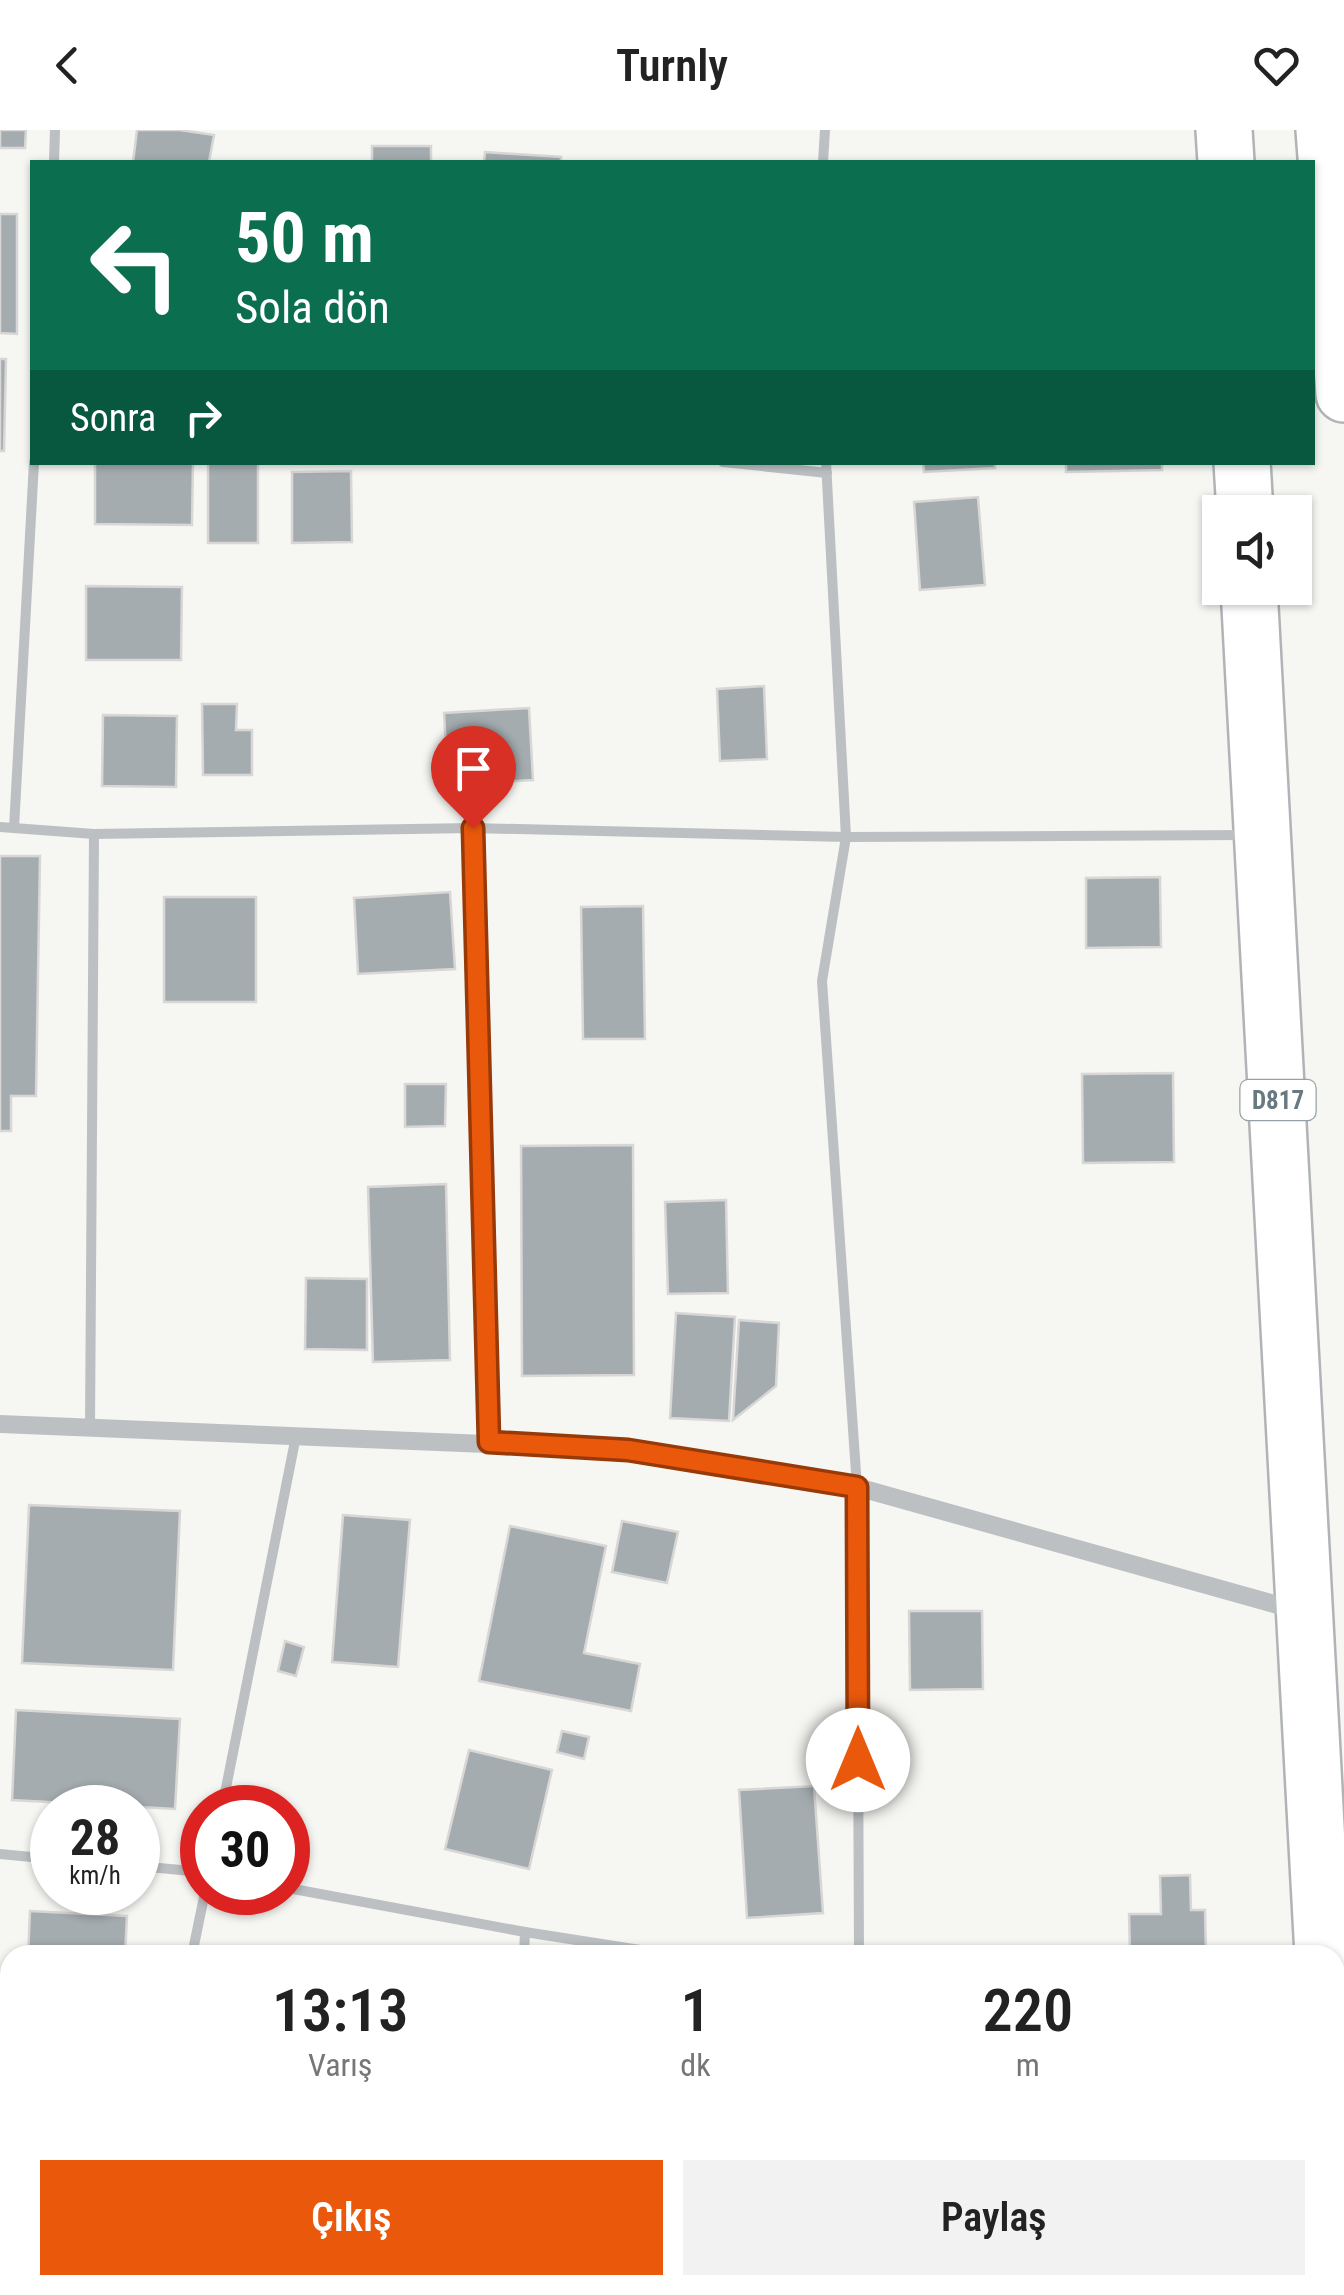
<!DOCTYPE html>
<html lang="tr">
<head>
<meta charset="utf-8">
<style>
  :root { --surface:#fff; --page:#f2f2f2; --text:#222; --muted:#767676; --accent:#ea580c }
  body { margin:0; font-family:"Roboto Condensed",sans-serif; background:var(--page); color:var(--text); height:100vh; display:flex; flex-direction:column; font-size:38px; white-space:nowrap }
  * { box-sizing:border-box; margin:0 }
  p { font-size:32px; color:var(--muted) }
  .icon { flex:none; width:55px; height:55px; fill:none; stroke:currentColor; stroke-width:2; stroke-linecap:round; stroke-linejoin:round }
  .map { position:relative; flex:1; overflow:hidden }
  .drawer { position:absolute; left:0px; top:1815px; width:1345px; height:350px; display:flex; flex-direction:column; background:var(--surface); border-radius:30px 30px 0 0; box-shadow:0 2px 8px #0004 }
  .drawer>* { flex:none }
  .guide { position:absolute; left:30px; top:30px; width:1285px; height:305px; border-radius:0px; box-shadow:0 2px 8px #0004; background:#0b6e4f; color:#fff; overflow:hidden }
  .fabs { position:absolute; left:1202px; top:365px; display:grid; gap:20px }
  .fabs a { display:grid; place-items:center; width:110px; height:110px; border-radius:0px; background:var(--surface); box-shadow:0 2px 8px #0004; font-size:50px }
  .speed { position:absolute; left:30px; top:1655px; display:flex; gap:20px; font-size:50px; font-weight:700; text-align:center }
  .speed>* { display:grid; place-content:center; width:130px; height:130px; border-radius:50%; background:var(--surface); box-shadow:0 2px 8px #0004; line-height:1 }
  .speed small { font-size:25px; font-weight:400 }
  .speed .limit { border:15px solid #d22; background:#fff; color:#111 }
  .pin { position:absolute; display:grid; place-items:center; width:85px; height:85px; color:#fff; margin:-102px -42px; border-radius:50% 50% 50% 0; rotate:-45deg; box-shadow:0 0 10px #0007 }
  .pin .icon { rotate:45deg }
  .me { position:absolute; width:110px; margin:-55px; rotate:0deg; stroke-linejoin:round; filter:drop-shadow(0 0 8px #0008) }
  .turn { display:flex; align-items:center; gap:35px; height:210px; padding:0 40px; font-size:45px }
  .turn .icon { width:130px; height:130px; stroke-width:2.5 }
  .turn b { display:block; font-size:70px; line-height:85px }
  .then { display:flex; align-items:center; height:95px; padding:0 40px; background:#0003; gap:20px; font-size:38px }
  .eta { display:flex; justify-content:space-evenly; align-items:center; height:170px; text-align:center }
  .eta b { font-size:60px; font-weight:600; line-height:70px }
  .button { display:flex; gap:20px; margin-top:auto; padding:20px 40px }
  .button a { flex:1; height:115px; border-radius:0px; background:var(--accent); color:#fff; font-size:40px; font-weight:600; line-height:115px; text-align:center }
  .button a+a { background:var(--page); color:var(--text) }
  header { display:flex; justify-content:space-between; align-items:center; height:130px; padding:0 40px; background:var(--surface); font-size:45px; font-weight:600 }
  .map>svg:first-child { display:block }
</style>
</head>
<body>
<header><svg class="icon" aria-label="back" viewBox="0 0 24 24"><path d="M15 5l-7 7 7 7"/></svg>Turnly<svg class="icon" aria-label="heart" viewBox="0 0 24 24"><path d="M12 20l-8-8c-3-5 5-10 8-4 3-6 11-1 8 4z"/></svg></header>
<div class="map">
<svg width="1344" height="2165" viewBox="0 0 1344 2165">
  <rect width="100%" height="100%" fill="#f6f6f3"/>
  <g fill="#a4acb0" stroke="#d8d7d6" stroke-width="2.5">
    <polygon points="0,0 26,0 25,18 0,18"/>
    <polygon points="137,0 180,0 214,5 209,32 133,32"/>
    <rect x="372" y="16" width="59" height="16"/>
    <polygon points="485,22 561,27 561,32 484,32"/>
    <polygon points="0,84 17,84 17,204 0,203"/>
    <polygon points="0,229 6,229 4,321 0,321"/>
    <polygon points="95,332 193,332 192,395 95,394"/>
    <rect x="208" y="332" width="50" height="81"/>
    <polygon points="923,332 995,332 995,338 924,342"/>
    <polygon points="1066,332 1162,332 1162,340 1066,342"/>
    <polygon points="351,341 352,412 292,413 292,342"/>
    <polygon points="978,367 985,455 920,460 914,372"/>
    <polygon points="86,456 182,457 181,530 86,530"/>
    <polygon points="764,556 767,629 720,631 717,559"/>
    <polygon points="202,574 237,574 236,600 252,600 252,645 203,645"/>
    <polygon points="529,578 533,650 448,655 444,583"/>
    <polygon points="103,585 177,586 176,657 102,656"/>
    <polygon points="0,726 40,726 36,966 11,966 11,1001 0,1001"/>
    <polygon points="1160,747 1161,817 1086,818 1086,748"/>
    <polygon points="450,762 455,839 358,844 354,768"/>
    <rect x="164" y="767" width="92" height="105"/>
    <polygon points="643,776 645,909 583,909 581,777"/>
    <polygon points="1173,943 1174,1032 1083,1033 1082,944"/>
    <polygon points="405,954 446,954 445,996 405,997"/>
    <polygon points="633,1015 634,1245 522,1246 521,1016"/>
    <polygon points="446,1054 450,1230 373,1232 368,1057"/>
    <polygon points="726,1070 728,1163 668,1164 665,1072"/>
    <polygon points="306,1148 367,1149 367,1220 305,1219"/>
    <polygon points="676,1183 735,1187 729,1291 670,1288"/>
    <polygon points="739,1190 779,1193 776,1256 733,1290"/>
    <polygon points="29,1375 180,1381 173,1540 22,1533"/>
    <polygon points="343,1385 410,1390 398,1537 332,1532"/>
    <polygon points="622,1391 678,1402 667,1453 612,1442"/>
    <polygon points="510,1396 606,1416 584,1523 640,1534 631,1581 479,1551"/>
    <polygon points="909,1481 982,1481 983,1559 910,1560"/>
    <polygon points="285,1511 304,1517 296,1546 278,1541"/>
    <polygon points="16,1580 180,1589 175,1679 12,1670"/>
    <polygon points="562,1601 589,1607 584,1629 557,1622"/>
    <polygon points="469,1620 552,1640 529,1739 445,1719"/>
    <polygon points="814,1656 823,1783 747,1788 739,1660"/>
    <polygon points="1190,1745 1191,1780 1205,1780 1206,1825 1130,1825 1129,1784 1161,1784 1160,1746"/>
    <polygon points="30,1781 127,1786 125,1825 28,1825"/>
    <polygon points="0,1922 10,1923 10,2034 0,2033"/>
    <polygon points="0,2141 10,2142 10,2155 76,2155 76,2165 0,2165"/>
    <polygon points="391,2155 480,2155 480,2159 391,2157"/>
    <polygon points="741,2155 815,2155 816,2165 711,2165 711,2162 741,2161"/>
    <rect x="1148" y="2155" width="89" height="10"/>
  </g>
  <g fill="none" stroke-linecap="round" stroke-linejoin="round">
    <defs>
      <g id="trunk">
        <polyline points="1224,0 1226,32"/>
        <polyline points="1324,0 1344,264"/>
        <polyline points="1242,332 1245,382"/>
        <polyline points="1249,458 1323,1825"/>
        <polyline points="1335,2083 1339,2165"/>
      </g>
    </defs>
    <use href="#trunk" stroke="#b0b4b6" stroke-width="60"/>
    <g stroke="#bcc0c3" stroke-width="10">
      <polyline points="54,32 55,0"/>
      <polyline points="823,32 825,0"/>
      <polyline points="723,332 827,343"/>
      <polyline points="826,332 846,707 822,851 857,1357 859,1825"/>
      <polyline points="0,697 94,704 473,698 846,707 1247,705"/>
      <polyline points="14,698 34,332"/>
      <polyline points="473,698 489,1312"/>
      <polyline points="90,1298 94,704"/>
      <polyline points="222,1678 296,1306"/>
      <polyline points="0,1724 52,1729"/>
      <polyline points="138,1736 202,1742"/>
      <polyline points="288,1758 525,1802 672,1825"/>
      <polyline points="192,1825 205,1762"/>
      <polyline points="524,1825 525,1802"/>
      <polyline points="0,2112 10,2112"/>
      <polyline points="864,2155 864,2165"/>
      <polyline points="129,2165 129,2155"/>
      <polyline points="511,2165 512,2155"/>
    </g>
    <polyline stroke="#bcc0c3" stroke-width="18" points="0,1294 628,1320 857,1357 1299,1481"/>
    <use href="#trunk" stroke="#fff" stroke-width="55"/>
  </g>
  <g fill="none" stroke-linecap="round" stroke-linejoin="round">
    <defs>
      <polyline id="route" points="473,698 489,1312 628,1320 857,1357 858,1630"/>
    </defs>
    <use href="#route" stroke="#983908" stroke-width="25"/>
    <use href="#route" stroke="#ea580c" stroke-width="18"/>
  </g>
  <g text-anchor="middle" dominant-baseline="central" stroke-width="10" stroke-linejoin="round" paint-order="stroke">
    <rect fill="#fff" stroke="#96a1a7" stroke-width="2.5" x="1240.5" y="950" width="75" height="40" rx="8"/>
    <g font-size="25" font-weight="bold" fill="#697981">
      <text x="1278" y="970">D817</text>
    </g>
  </g>
</svg>
<div class="fabs">
<a><svg class="icon" aria-label="sound" viewBox="0 0 24 24"><path d="M4 9h4l5-4v14l-5-4H4zM17 9q2 3 0 6"/></svg></a>
</div>
<div class="speed"><div>28<small>km/h</small></div><div class="limit">30</div></div>
<div class="pin" style="left:473px;top:698px;background:#d93025"><svg class="icon" aria-label="arrive" viewBox="0 0 24 24"><path d="M6 21V4h12l-3 4 3 4H6"/></svg></div>
<svg class="me" style="left:858px;top:1630px" viewBox="-20 -20 40 40"><circle r="19" fill="#fff"/><path d="M0-13L10 11 0 6-10 11z" fill="#ea580c"/></svg>
<div class="guide">
<div class="turn"><svg class="icon" aria-label="left" viewBox="0 0 24 24"><path d="M17 20v-9H6M10 6l-5 5 5 5"/></svg><div><b>50 m</b>Sola dön</div></div>
<div class="then">Sonra<svg class="icon" aria-label="right" viewBox="0 0 24 24"><path d="M7 20v-9h11M14 6l5 5-5 5"/></svg></div>
</div>
<section class="drawer">
<div class="eta">
<div><b>13:13</b><p>Varış</p></div>
<div><b>1</b><p>dk</p></div>
<div><b>220</b><p>m</p></div>
</div>
<div class="button"><a>Çıkış</a><a>Paylaş</a></div>
</section>
</div>
</body>
</html>
